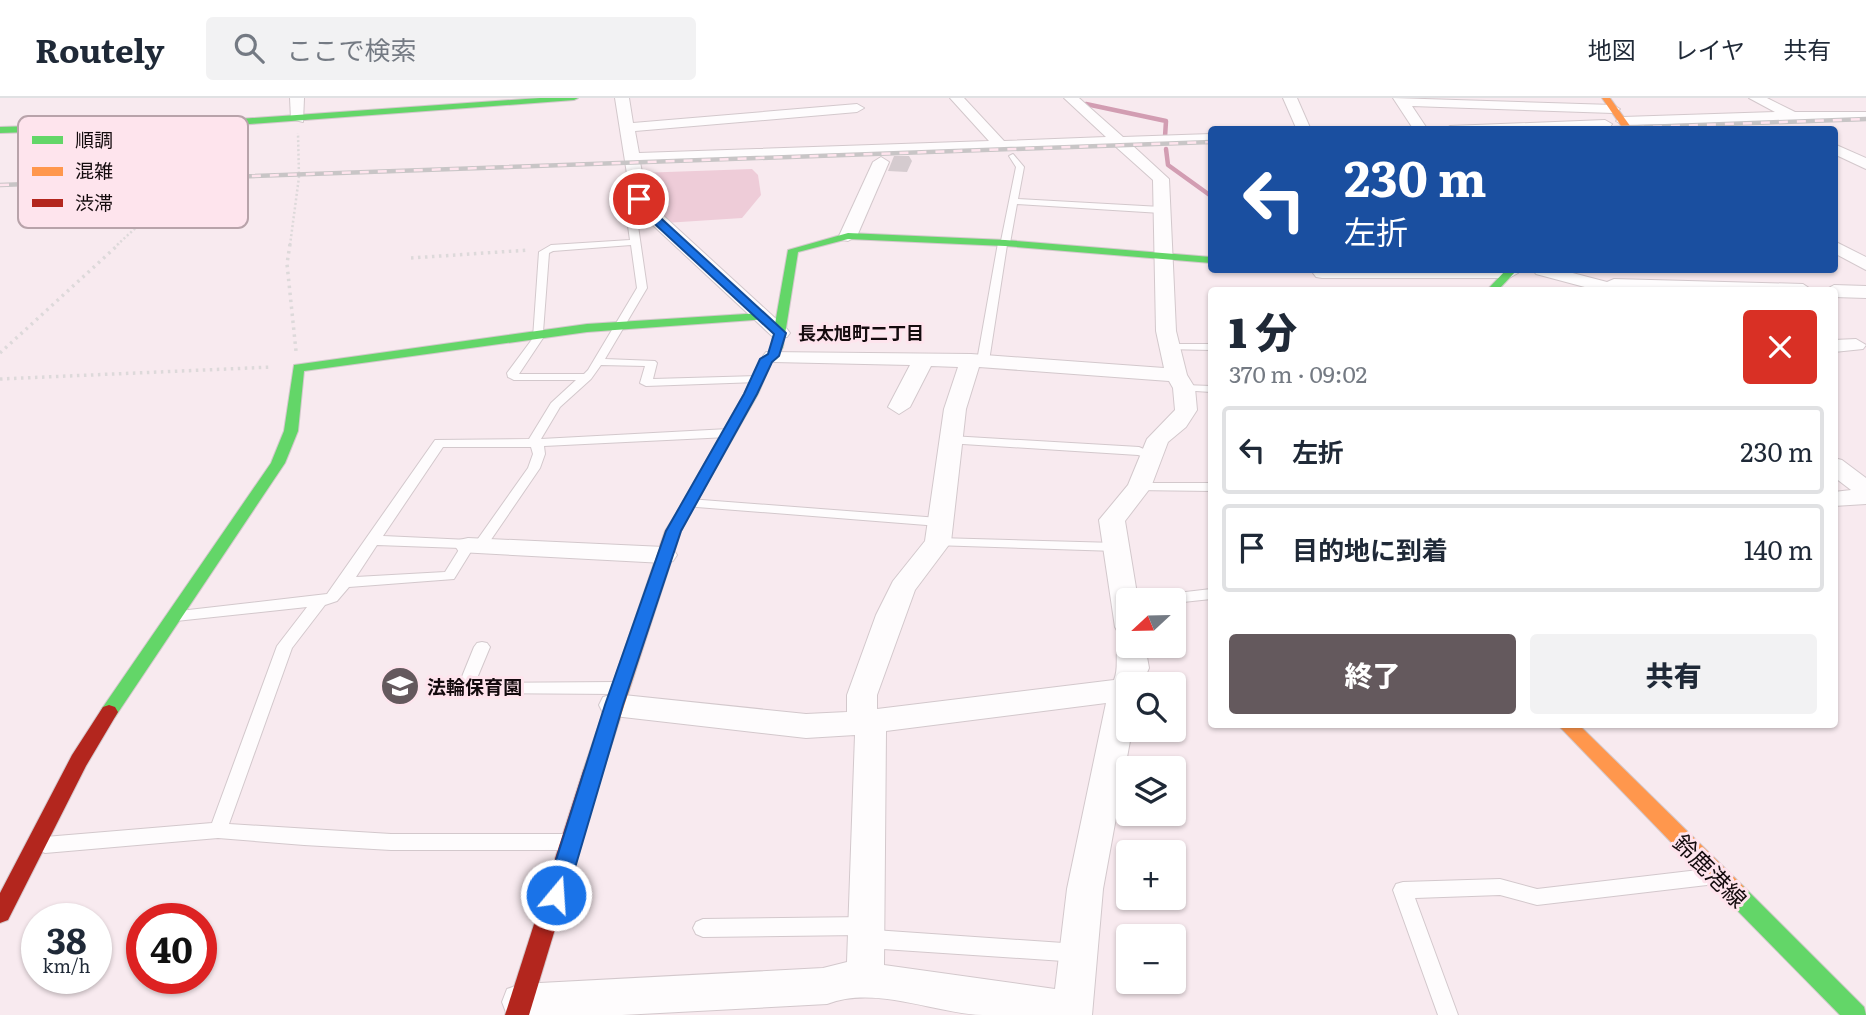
<!DOCTYPE html>
<html lang="ja">
<head>
<meta charset="utf-8">
<style>
  :root { --surface:#fff; --page:#f2f2f3; --text:#1f2937; --muted:#747a83; --line:#e0e1e3; --accent:#64595d }
  body { margin:0; font-family:Literata,"Noto Sans JP",serif; background:var(--page); color:var(--text); height:100vh; display:flex; flex-direction:column; font-size:26px; white-space:nowrap }
  * { box-sizing:border-box; margin:0 }
  p { font-size:23px; color:var(--muted) }
  .icon { flex:none; width:38px; height:38px; fill:none; stroke:currentColor; stroke-width:2; stroke-linecap:round; stroke-linejoin:round }
  .map { position:relative; flex:1; overflow:hidden }
  .drawer { position:absolute; left:1208px; top:189px; width:630px; height:441px; display:flex; flex-direction:column; background:var(--surface); border-radius:7px; box-shadow:0 2px 5px #0004 }
  .drawer>* { flex:none }
  .top-card { position:absolute; left:1208px; top:28px; width:630px; height:147px; border-radius:7px; box-shadow:0 2px 5px #0004; background:#1a4fa0; color:#fff; overflow:hidden }
  .needle { width:46px; rotate:248deg }
  .controls { position:absolute; left:1116px; top:490px; display:grid; gap:14px }
  .controls a { display:grid; place-items:center; width:70px; height:70px; border-radius:7px; background:var(--surface); box-shadow:0 2px 5px #0004; font-size:35px }
  .speed { position:absolute; left:21px; top:805px; display:flex; gap:14px; font-size:35px; font-weight:700; text-align:center }
  .speed>* { display:grid; place-content:center; width:91px; height:91px; border-radius:50%; background:var(--surface); box-shadow:0 2px 5px #0004; line-height:1 }
  .speed small { font-size:18px; font-weight:400 }
  .speed .limit { border:10px solid #d22; background:#fff; color:#111 }
  .pin { position:absolute; display:grid; place-items:center; width:60px; height:60px; color:#fff; margin:-30px; border:4px solid #fff; border-radius:50%; box-shadow:0 2px 7px #0007 }
  .me { position:absolute; width:77px; margin:-38px; rotate:18deg; stroke-linejoin:round; filter:drop-shadow(0 0 5px #0008) }
  .turn { display:flex; align-items:center; gap:24px; height:147px; padding:0 21px; font-size:32px }
  .turn .icon { width:91px; height:91px; stroke-width:2.5 }
  .turn b { display:block; font-size:49px; line-height:60px }
  .round { display:grid; place-items:center; flex:none; width:74px; height:74px; border-radius:7px; background:var(--page) }
  .headline { display:flex; align-items:center; justify-content:space-between; height:119px; padding:0 21px }
  h1 { font-size:42px; font-weight:800; line-height:52px }
  .button { display:flex; gap:14px; margin-top:auto; padding:14px 21px }
  .button a { flex:1; height:80px; border-radius:7px; background:var(--accent); color:#fff; font-size:28px; font-weight:800; line-height:80px; text-align:center }
  .button a+a { background:var(--page); color:var(--text) }
  ul { padding:0; list-style:none }
  li { display:flex; align-items:center; gap:21px; height:88px; margin:0 14px 10px; padding:0 7px; border:4px solid var(--line); border-radius:7px }
  li div { flex:1 }
  li b { display:block; font-size:26px }
  li em { font-style:normal }
  header { display:flex; align-items:center; gap:42px; box-sizing:border-box; height:98px; padding:0 35px; background:var(--surface); border-bottom:2px solid var(--line) }
  header strong { font-size:33px }
  nav { display:flex; gap:38px; margin-inline-start:auto; font-size:24px }
  .search { width:490px; height:63px; background:var(--page); display:flex; align-items:center; gap:18px; box-sizing:border-box; padding:0 24px; border-radius:7px; color:var(--muted); font-size:26px }
  .map>svg:first-child { display:block }
</style>
</head>
<body>
<header>
<strong>Routely</strong>
<div class="search"><svg class="icon" aria-label="search" viewBox="0 0 24 24"><circle cx="10" cy="10" r="6"/><path d="M15 15l6 6"/></svg>ここで検索</div>
<nav><a>地図</a><a>レイヤ</a><a>共有</a></nav>
</header>
<div class="map">
<svg width="1866" height="917" viewBox="0 0 1866 917">
  <rect width="100%" height="100%" fill="#f8eaef"/>
  <polygon fill="#eeccd8" points="752,71 758,77 761,97 742,120 665,125 644,103 639,75"/>
  <g fill="none" stroke-linecap="round" stroke-linejoin="round">
    <g stroke="#d29db2" stroke-width="4.5">
      <polyline points="1086,6 1166,23 1165,39"/>
      <polyline points="1166,51 1168,67 1211,98"/>
    </g>
  </g>
  <polygon fill="#d5cbcf" points="894,58 909,58 912,63 907,74 888,73"/>
  <g fill="none" stroke-linecap="round" stroke-linejoin="round">
    <defs>
      <g id="lane">
        <polygon points="1780,30 1800,32 1777,32"/>
        <polygon points="1013,56 1024,69 1018,101 1161,109 1165,112 1161,115 1017,106 1010,145 1007,147 989,263 983,266 977,263 998,145 1001,143 1016,69 1009,58"/>
        <path d="M 639,98 L 643,101 L 638,128 L 647,190 L 605,261 L 655,263 L 657,265 L 653,281 L 758,278 L 764,281 L 758,284 L 646,288 L 640,285 L 645,268 L 601,267 L 591,281 L 560,309 L 541,341 L 728,331 L 734,335 L 728,339 L 544,348 L 545,356 L 540,370 L 486,449 L 481,450 L 475,447 L 454,481 L 349,489 L 337,503 L 325,507 L 292,550 L 229,726 L 391,736 L 565,736 L 571,739 L 574,744 L 571,749 L 565,752 L 391,752 L 304,747 L 218,740 L 45,755 L 39,752 L 36,747 L 39,742 L 45,739 L 212,725 L 277,548 L 307,509 L 176,523 L 169,518 L 171,514 L 327,496 L 435,342 L 529,341 L 551,305 L 576,282 L 514,282 L 508,279 L 507,275 L 533,240 L 539,154 L 551,147 L 630,142 L 628,128 L 635,101 ZM 631,147 L 637,190 L 588,272 L 584,276 L 519,276 L 545,237 L 543,234 L 549,155 L 553,153 ZM 443,349 L 531,349 L 533,356 L 528,370 L 475,445 L 469,442 L 383,438 ZM 377,447 L 460,450 L 445,474 L 356,479 Z"/>
        <polygon points="1169,246 1211,246 1211,252 1165,251 1165,247"/>
        <polygon points="1184,287 1211,288 1211,294 1180,292 1180,288"/>
        <polygon points="951,338 1139,349 1157,357 1151,361 1138,357 947,345 945,342"/>
        <polygon points="1139,385 1211,385 1211,393 1134,392 1133,389"/>
        <polygon points="689,401 939,420 946,424 939,428 684,408 682,405"/>
        <polygon points="938,440 1116,445 1123,449 1116,453 933,447 931,444 933,441"/>
        <polygon points="1211,491 1211,501 1174,505 1174,502 1153,502 1160,497"/>
        <polygon points="482,544 487,545 490,549 475,585 618,584 624,586 626,590 624,594 618,596 459,595 457,591 474,549 477,545"/>
        <polygon points="1707,771 1714,773 1716,779 1714,785 1707,787 1537,807 1500,797 1415,800 1458,917 1438,917 1393,792 1396,786 1403,784 1500,781 1537,791"/>
        <polygon points="866,819 873,822 876,828 874,832 1078,846 1085,849 1088,855 1085,861 1078,864 868,850 861,847 858,841 860,837 703,839 696,836 693,830 696,824 703,821"/>
      </g>
      <g id="street">
        <polygon points="290,0 304,0 303,24 291,21"/>
        <path d="M 615,0 L 629,0 L 633,25 L 857,6 L 864,10 L 857,14 L 635,33 L 639,55 L 989,43 L 950,0 L 964,0 L 1004,43 L 1106,39 L 1064,0 L 1079,0 L 1123,39 L 1211,36 L 1211,44 L 1132,47 L 1169,81 L 1176,233 L 1187,277 L 1195,290 L 1197,312 L 1186,329 L 1168,344 L 1151,389 L 1125,423 L 1138,502 L 1129,502 L 1129,548 L 1145,548 L 1149,570 L 1142,586 L 1129,586 L 1129,632 L 1132,632 L 1103,791 L 1092,917 C 1055,917 1019,917 983,917 C 933,915 875,887 827,906 L 622,917 L 507,917 L 502,904 L 507,891 L 521,886 L 823,870 L 847,864 L 855,637 L 806,640 L 614,618 L 603,615 L 599,607 L 603,599 L 614,596 L 806,616 L 847,614 L 847,597 L 876,517 L 893,483 L 925,443 L 944,311 L 958,269 L 931,268 L 910,309 L 899,316 L 888,309 L 910,267 L 773,264 L 766,262 L 763,258 L 766,254 L 971,256 L 1164,270 L 1156,233 L 1153,82 L 1115,48 L 640,64 L 647,100 L 655,110 L 787,231 L 790,235 L 787,239 L 773,239 L 643,118 L 631,101 ZM 979,269 L 1169,283 L 1173,290 L 1175,312 L 1147,341 L 1128,387 L 1099,422 L 1115,529 L 1119,536 L 1128,539 L 1121,541 C 1113,554 1120,568 1114,582 L 877,611 L 877,597 L 915,492 L 951,444 L 966,311 ZM 1106,605 L 1067,791 L 1055,891 L 884,867 L 886,633 Z"/>
        <polygon points="1283,0 1297,0 1311,32 1297,32"/>
        <polygon points="1393,0 1613,7 1620,11 1613,15 1412,8 1428,32 1414,32"/>
        <polygon points="1749,0 1767,0 1795,14 1866,14 1866,22 1623,27 1616,23 1623,19 1775,14"/>
        <polygon points="1605,22 1612,26 1610,29 1443,32 1450,28"/>
        <polygon points="1834,46 1866,60 1866,71 1834,56"/>
        <polygon points="881,59 889,64 857,138 848,143 842,142 839,138 873,64"/>
        <polygon points="1834,143 1866,159 1866,172 1834,155"/>
        <polygon points="1315,172 1516,172 1518,175 1509,180 1322,180 1316,179 1313,175"/>
        <polygon points="1533,172 1561,172 1607,184 1614,181 1803,186 1812,192 1596,192 1536,176"/>
        <polygon points="1834,187 1866,188 1866,200 1834,199 1834,192 1825,192"/>
        <polygon points="1856,241 1866,247 1863,251 1834,254 1834,242"/>
        <polygon points="1834,360 1842,362 1866,380 1866,406 1834,408 1834,394 1851,392 1834,379"/>
        <polygon points="468,440 664,449 673,451 677,457 673,463 664,465 459,454 455,448 459,442"/>
      </g>
      <g id="fast">
        <polygon points="540,0 578,0 574,2 224,28 0,35 0,29 224,22"/>
        <polygon points="848,135 1005,142 1211,159 1211,165 1005,148 848,141 798,154 783,249 777,261 772,263 758,296 691,414 689,417 679,417 677,414 744,296 761,261 768,256 771,249 788,152"/>
        <polygon points="1506,172 1517,172 1498,192 1487,192"/>
        <polygon points="762,215 768,219 766,221 587,234 304,273 298,333 285,365 115,619 109,621 103,619 100,614 103,609 271,365 284,333 294,267 587,226"/>
        <polygon points="1735,786 1743,788 1864,909 1866,917 1840,917 1727,802 1724,795 1727,788"/>
      </g>
      <g id="slow">
        <polygon points="1602,0 1610,0 1633,32 1624,32"/>
        <polygon points="684,409 691,414 681,433 603,673 600,678 593,681 586,678 583,673 665,433 679,411"/>
        <polygon points="1557,626 1578,626 1743,788 1746,795 1743,802 1735,804 1727,802"/>
      </g>
      <g id="jam">
        <polygon points="109,607 115,609 118,614 86,668 8,822 0,825 0,795 72,657 103,609"/>
        <polygon points="593,665 600,668 603,673 529,917 505,917 583,673 586,668"/>
      </g>
    </defs>
    <use href="#lane" stroke="#d3c8cc" stroke-width="2"/>
    <use href="#street" stroke="#d3c8cc" stroke-width="2"/>
    <use href="#fast" stroke="#d3c8cc" stroke-width="2"/>
    <use href="#slow" stroke="#d3c8cc" stroke-width="2"/>
    <use href="#jam" stroke="#d3c8cc" stroke-width="2"/>
    <g stroke="#ddd9da" stroke-width="2.5" stroke-dasharray="2 2.5" stroke-linecap="butt">
      <polyline points="117,147 176,93"/>
      <polyline points="290,147 299,79 298,35"/>
    </g>
    <g stroke="#ddd9da" stroke-width="3.5" stroke-dasharray="2.5 4.5" stroke-linecap="butt">
      <polyline points="290,146 287,166 296,253"/>
      <polyline points="411,160 529,152"/>
      <polyline points="0,255 119,146"/>
      <polyline points="0,281 272,269"/>
    </g>
    <use href="#lane" fill="#fefcfd" fill-rule="evenodd"/>
    <use href="#street" fill="#fefcfd" fill-rule="evenodd"/>
    <use href="#fast" fill="#63d668" fill-rule="evenodd"/>
    <use href="#slow" fill="#ff974d" fill-rule="evenodd"/>
    <use href="#jam" fill="#b3261e" fill-rule="evenodd"/>
    <defs>
      <g id="rail">
        <polyline points="1563,32 1866,21"/>
        <polyline points="0,87 1211,44"/>
      </g>
    </defs>
    <use href="#rail" stroke="#c8c5c6" stroke-width="4.5"/>
    <use href="#rail" stroke="#fee4ed" stroke-width="2.5" stroke-dasharray="9" stroke-linecap="butt"/>
  </g>
  <polygon fill="#1a73e8" stroke="#114b97" stroke-width="2" points="636,99 643,99 652,112 786,235 779,258 772,264 757,296 681,433 623,607 567,797 564,804 556,807 548,804 545,797 605,607 666,433 744,296 760,261 768,256 774,236 645,117"/>
  <defs>
    <symbol id="school-disc" viewBox="-11 -11 22 22"><circle r="9.5" fill="#64595d" stroke="#fee4ed"/><path d="M0-5L7-2L0 1L-7-2ZM-4 1L0 2.5L4 1V4Q0 6-4 4Z" fill="#fff"/></symbol>
  </defs>
  <g fill-rule="evenodd">
    <use href="#school-disc" x="378" y="566" width="44" height="44"/>
  </g>
  <g text-anchor="middle" dominant-baseline="central" stroke-width="6" stroke-linejoin="round" paint-order="stroke">
    <g font-size="18" font-weight="bold" fill="#140b0e" stroke="#fee4ed">
      <text x="861" y="234">長太旭町二丁目</text>
    </g>
    <g font-size="19" font-weight="bold" fill="#140b0e" stroke="#fee4ed" text-anchor="start">
      <text x="427" y="588">法輪保育園</text>
    </g>
    <g font-size="23" fill="#140b0e" stroke="#fee4ed">
      <text transform="translate(1711 772) rotate(45)">鈴鹿港線</text>
    </g>
  </g>
  <rect x="18" y="18" width="230" height="112" rx="10" fill="#fee4ed" stroke="#b8a3aa" stroke-width="2"/>
  <rect x="32" y="38" width="31" height="8" fill="#63d668"/>
  <rect x="32" y="69" width="31" height="9" fill="#ff974d"/>
  <rect x="32" y="101" width="31" height="8" fill="#b3261e"/>
  <g font-size="19" fill="#140b0e">
    <text x="75" y="49">順調</text>
    <text x="75" y="80">混雑</text>
    <text x="75" y="112">渋滞</text>
  </g>
</svg>
<div class="controls">
<a><svg class="needle" viewBox="-14 -14 28 28"><path d="M0-13l5 13h-10z" fill="#e53935"/><path d="M0 13l5-13h-10z" fill="#747a83"/></svg></a>
<a><svg class="icon" aria-label="search" viewBox="0 0 24 24"><circle cx="10" cy="10" r="6"/><path d="M15 15l6 6"/></svg></a>
<a><svg class="icon" aria-label="layers" viewBox="0 0 24 24"><path d="M12 4l9 5-9 5-9-5zM3 14l9 5 9-5"/></svg></a>
<a>+</a>
<a>−</a>
</div>
<div class="speed"><div>38<small>km/h</small></div><div class="limit">40</div></div>
<div class="pin" style="left:639px;top:101px;background:#d93025"><svg class="icon" aria-label="arrive" viewBox="0 0 24 24"><path d="M6 21V4h12l-3 4 3 4H6"/></svg></div>
<svg class="me" style="left:556px;top:797px" viewBox="-20 -20 40 40"><circle r="17" fill="#1a73e8" stroke="#fff" stroke-width="3"/><path d="M0-11L8 9 0 5-8 9z" fill="#fff"/></svg>
<div class="top-card">
<div class="turn"><svg class="icon" aria-label="left" viewBox="0 0 24 24"><path d="M17 20v-9H6M10 6l-5 5 5 5"/></svg><div><b>230 m</b>左折</div></div>
</div>
<section class="drawer">
<div class="headline"><div><h1>1 分</h1><p>370 m · 09:02</p></div><a class="round" style="background:#d93025;color:#fff"><svg class="icon" aria-label="close" viewBox="0 0 24 24"><path d="M6 6l12 12M18 6L6 18"/></svg></a></div>
<ul>
<li><svg class="icon" aria-label="left" viewBox="0 0 24 24"><path d="M17 20v-9H6M10 6l-5 5 5 5"/></svg><div><b>左折</b></div><em>230 m</em></li>
<li><svg class="icon" aria-label="arrive" viewBox="0 0 24 24"><path d="M6 21V4h12l-3 4 3 4H6"/></svg><div><b>目的地に到着</b></div><em>140 m</em></li>
</ul>
<div class="button"><a>終了</a><a>共有</a></div>
</section>
</div>
</body>
</html>
